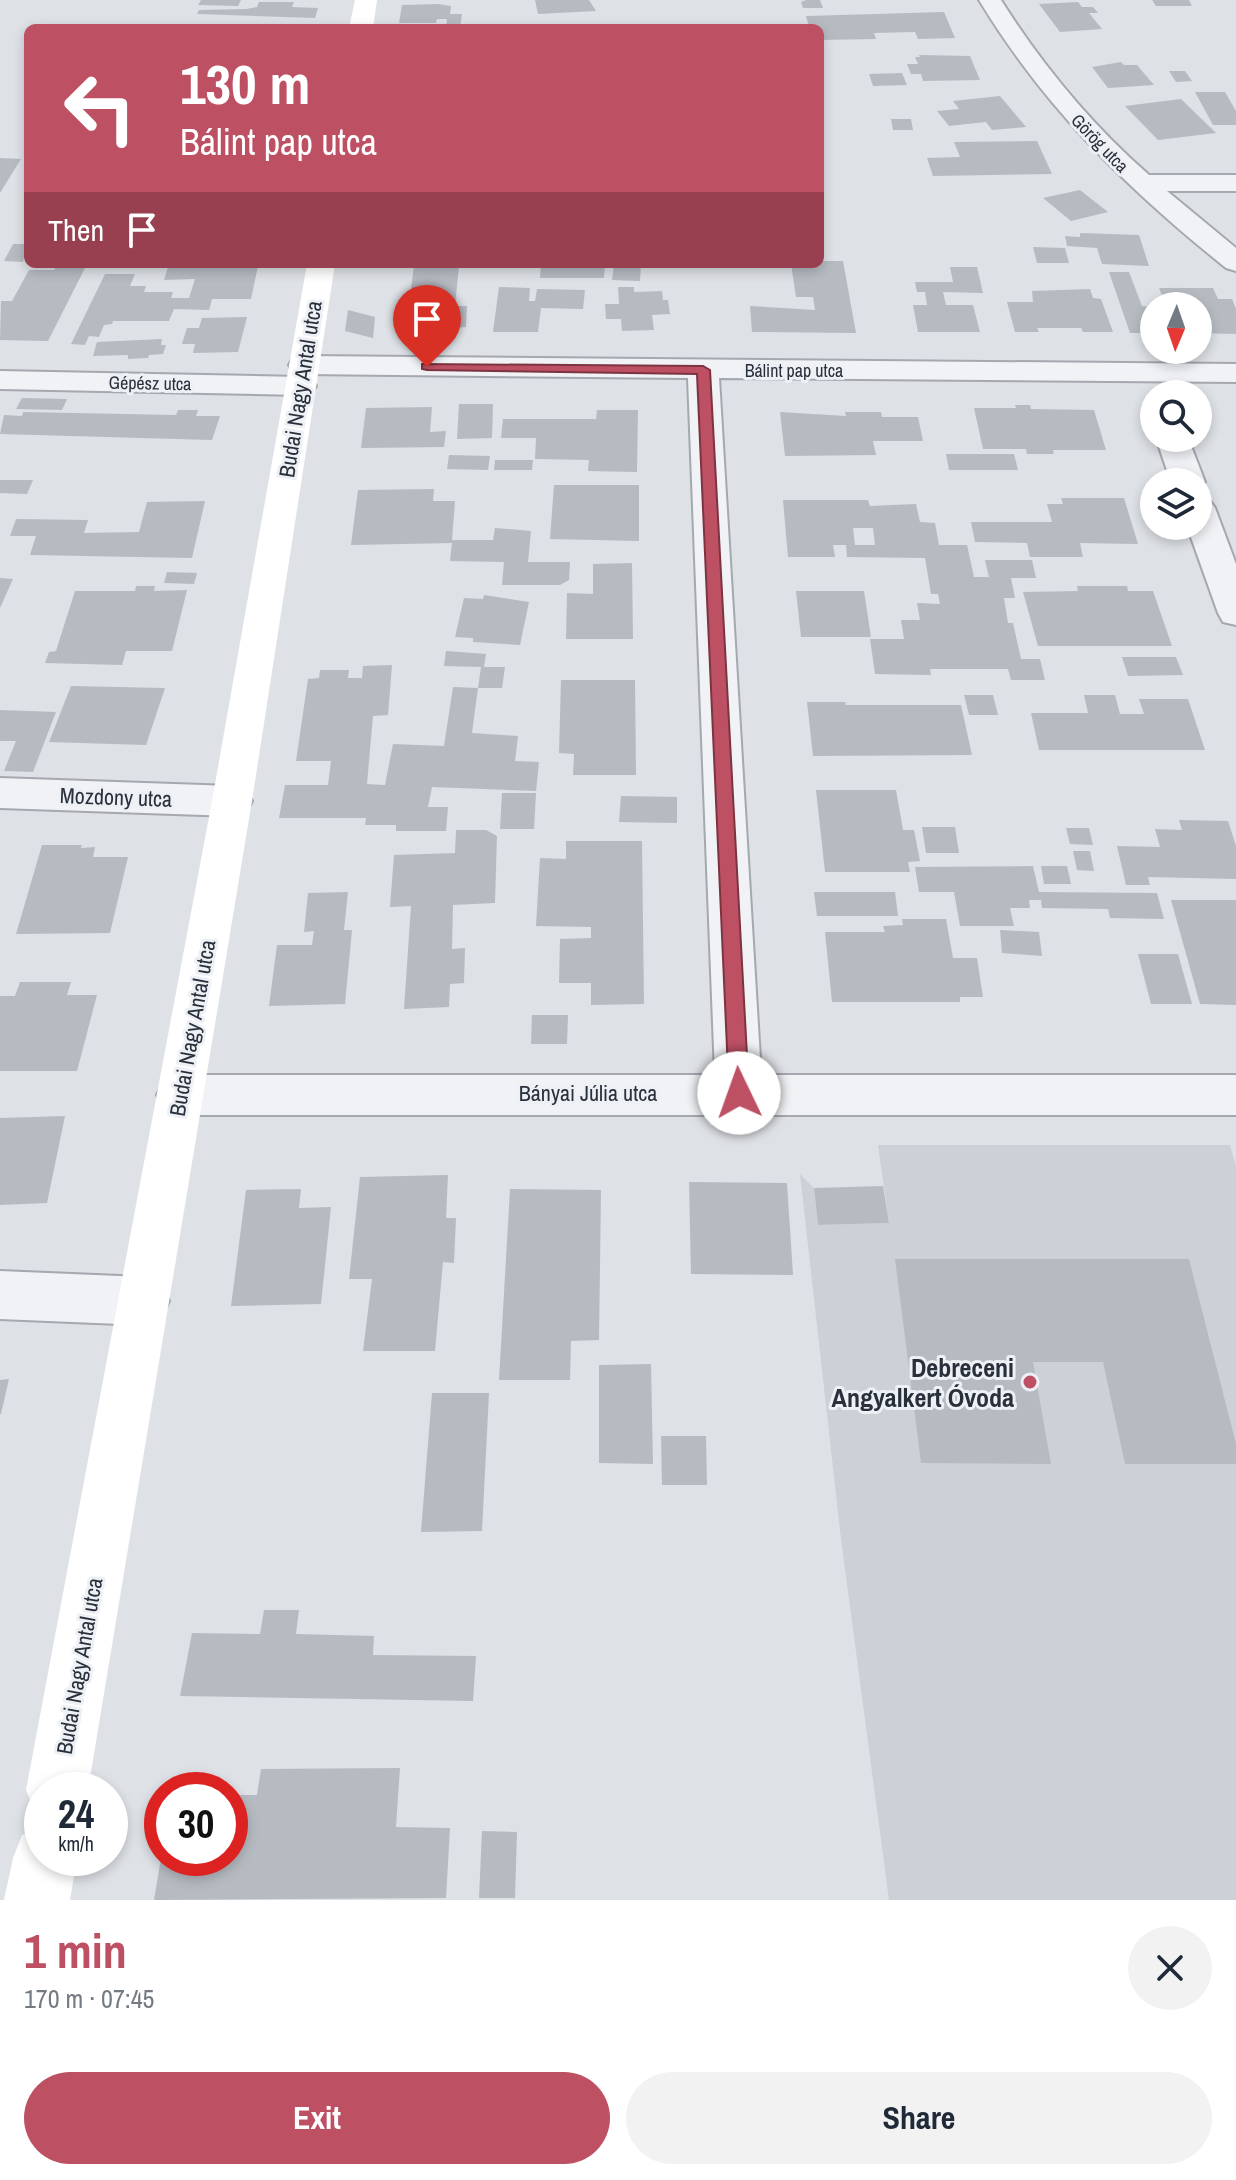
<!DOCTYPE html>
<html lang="en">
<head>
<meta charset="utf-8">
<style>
  :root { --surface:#fff; --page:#f2f2f3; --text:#1f2937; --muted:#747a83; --accent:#be5064 }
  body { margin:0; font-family:"Archivo Narrow",sans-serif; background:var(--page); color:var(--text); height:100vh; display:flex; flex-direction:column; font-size:30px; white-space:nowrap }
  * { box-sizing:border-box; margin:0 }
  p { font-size:26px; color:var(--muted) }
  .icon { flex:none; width:44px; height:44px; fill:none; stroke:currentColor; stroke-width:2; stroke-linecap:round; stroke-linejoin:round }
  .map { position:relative; height:1900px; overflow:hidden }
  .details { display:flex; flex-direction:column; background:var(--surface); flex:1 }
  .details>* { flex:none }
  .top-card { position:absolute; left:24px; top:24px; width:800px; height:244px; border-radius:12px; box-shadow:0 4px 12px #0003; background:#be5064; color:#fff; overflow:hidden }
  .needle { width:52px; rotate:182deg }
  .buttons { position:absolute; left:1140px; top:292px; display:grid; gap:16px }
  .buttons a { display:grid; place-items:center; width:72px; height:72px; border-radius:50%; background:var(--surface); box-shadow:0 4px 12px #0003; font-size:40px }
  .speed { position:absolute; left:24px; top:1772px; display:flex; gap:16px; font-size:40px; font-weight:700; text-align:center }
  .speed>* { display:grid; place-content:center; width:104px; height:104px; border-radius:50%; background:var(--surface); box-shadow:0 4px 12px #0003; line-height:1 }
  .speed small { font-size:20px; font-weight:400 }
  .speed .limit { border:12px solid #d22; background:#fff; color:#111 }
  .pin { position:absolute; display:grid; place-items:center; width:68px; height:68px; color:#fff; margin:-82px -34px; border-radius:50% 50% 50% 0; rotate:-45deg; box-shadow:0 0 8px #0007 }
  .pin .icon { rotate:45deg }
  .me { position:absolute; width:88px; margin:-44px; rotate:357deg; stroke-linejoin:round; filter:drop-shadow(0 0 6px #0008) }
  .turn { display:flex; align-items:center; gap:28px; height:168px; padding:0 24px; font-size:36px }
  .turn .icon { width:104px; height:104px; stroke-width:2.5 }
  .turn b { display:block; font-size:56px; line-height:68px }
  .then { display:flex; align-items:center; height:76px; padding:0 24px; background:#0003; gap:16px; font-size:30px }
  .round { display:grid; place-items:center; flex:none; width:84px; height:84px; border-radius:42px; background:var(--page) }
  .headline { display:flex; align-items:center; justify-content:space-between; height:136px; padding:0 24px }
  h1 { font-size:48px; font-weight:800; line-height:60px; color:var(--accent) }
  .primary-button { display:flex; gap:16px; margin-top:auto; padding:16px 24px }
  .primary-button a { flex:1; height:92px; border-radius:48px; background:var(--accent); color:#fff; font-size:32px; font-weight:800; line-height:92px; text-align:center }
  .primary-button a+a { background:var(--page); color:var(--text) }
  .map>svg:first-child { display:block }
</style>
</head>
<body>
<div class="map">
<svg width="1236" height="1900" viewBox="0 0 1236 1900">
  <rect width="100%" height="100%" fill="#dee1e6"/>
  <polygon fill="#cdd1d7" points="878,1145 1230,1145 1236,1166 1236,1900 889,1900 841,1539 800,1174 814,1188 818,1225 889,1223"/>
  <g fill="#b6bbc2" fill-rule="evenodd">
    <polygon points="201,0 241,0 238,6 198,5"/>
    <polygon points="535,0 589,0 596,11 538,14"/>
    <polygon points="806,0 820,0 823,8 803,8 801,2"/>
    <polygon points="1152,0 1189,0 1192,6 1156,6"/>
    <polygon points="259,2 294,2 292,7 318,8 315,18 197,14 199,10 246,9 257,7"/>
    <polygon points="1078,2 1082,7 1093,7 1098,13 1089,13 1102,29 1060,32 1039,4"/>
    <polygon points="438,4 451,6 450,14 462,14 460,28 446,28 447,19 437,19 436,23 399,23 402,5"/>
    <polygon points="944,12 955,38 918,39 915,32 874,33 876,39 820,40 820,28 809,27 806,16"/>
    <polygon points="919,55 970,56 980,80 923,81 921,74 911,74 907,64 918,64 915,57 920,57"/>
    <polygon points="1121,62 1124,65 1137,65 1154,85 1108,88 1092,67"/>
    <polygon points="1169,71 1185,71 1192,81 1176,82"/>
    <polygon points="902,73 907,85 873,86 869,74"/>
    <polygon points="1195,92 1225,92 1236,111 1236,125 1213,125"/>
    <polygon points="1000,96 1026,127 992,130 986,122 949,126 937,111 959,109 953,101"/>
    <polygon points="1181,99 1216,133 1158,140 1125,106"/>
    <polygon points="891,119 911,119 913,130 893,130"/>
    <polygon points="1037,141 1052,174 933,176 927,158 960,157 954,142"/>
    <polygon points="0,158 21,159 0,193"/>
    <polygon points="1080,190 1108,212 1071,221 1043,198"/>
    <polygon points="1080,233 1139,235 1149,266 1102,264 1097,248 1067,246 1065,236 1080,237"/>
    <polygon points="13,244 28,244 23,262 4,261"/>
    <polygon points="1033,247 1065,248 1069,263 1037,263"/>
    <polygon points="820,261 843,261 856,333 752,332 750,306 815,310 813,297 796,297 791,264 820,264"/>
    <polygon points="146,264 227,264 226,266 258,266 251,299 212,299 209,310 174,309 169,321 113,321 112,324 104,325 99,337 89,336 85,345 71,344 105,274 135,274 130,286 146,286 144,292 173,292 171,298 189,298 195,279 164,280 168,267 146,267"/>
    <polygon points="541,264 605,264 604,278 540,278"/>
    <polygon points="614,264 641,264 640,281 612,280"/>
    <polygon points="57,265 86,266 48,341 0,340 1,301 12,301 29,270 54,270"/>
    <polygon points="414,266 459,266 455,306 467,306 466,327 453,328 452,335 405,335"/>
    <polygon points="950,267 977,267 983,293 943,292 946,305 973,305 980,332 918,332 913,305 927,305 925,292 917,292 915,282 953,282"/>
    <polygon points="1109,272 1129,272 1142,306 1154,307 1154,333 1130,333"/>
    <polygon points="499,287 530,288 529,301 535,301 537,289 585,290 583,309 541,308 538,332 493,332"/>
    <polygon points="618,287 634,287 634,292 662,291 663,300 668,300 670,314 652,315 654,330 622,331 621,319 606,319 605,304 619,304"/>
    <polygon points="1159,288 1213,288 1218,299 1232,299 1236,309 1236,334 1198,333 1198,306 1171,306 1168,298 1163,298"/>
    <polygon points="1090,289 1093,298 1101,299 1113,332 1083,332 1081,328 1037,328 1039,332 1015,332 1007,302 1033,302 1032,291"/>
    <polygon points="348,310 375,317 373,338 345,331"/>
    <polygon points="247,317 238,352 193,353 195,344 182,344 187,328 199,328 202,318"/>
    <polygon points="162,339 161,345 166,345 163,354 149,355 148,358 128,359 128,355 93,356 97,342"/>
    <polygon points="22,398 67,399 62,410 16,409"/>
    <polygon points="459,404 493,404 492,438 457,439"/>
    <polygon points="1015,405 1030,405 1031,409 1094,410 1106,450 1053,450 1054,454 1027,454 1026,449 983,449 974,408 1016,408"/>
    <polygon points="432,407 430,432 446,431 444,447 361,448 366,408"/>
    <polygon points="178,410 198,410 196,416 220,416 212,440 0,434 4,415 22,416 23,412 176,415"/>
    <polygon points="597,410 638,410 637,472 588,471 589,460 535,459 536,438 501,438 503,419 596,419"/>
    <polygon points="780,412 846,416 845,412 881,412 882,417 918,417 923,441 873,441 876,455 785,456"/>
    <polygon points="946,454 1014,454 1018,470 949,470"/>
    <polygon points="449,455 490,456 488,470 447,469"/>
    <polygon points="495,460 533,460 532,470 494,470"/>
    <polygon points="0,480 33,480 27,494 0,493"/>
    <polygon points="554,485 639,485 639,541 550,539"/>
    <polygon points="434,489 433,501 455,501 452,540 493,540 495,528 531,531 528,562 570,562 569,580 560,585 502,585 504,562 450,561 452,543 351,545 358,490"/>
    <polygon points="1061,498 1124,498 1138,544 1080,543 1083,557 1030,557 1027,543 975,542 971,522 1052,522 1047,504 1063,504"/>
    <path d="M 783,500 L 868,500 L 870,506 L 916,504 L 920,522 L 935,523 L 939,545 L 967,545 L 974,577 L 989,577 L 985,560 L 1032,560 L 1036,578 L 1011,578 L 1015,598 L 1004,598 L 1008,623 L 1013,623 L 1021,659 L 1040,659 L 1045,680 L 1011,680 L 1008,669 L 930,669 L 931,675 L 875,674 L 870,639 L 904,639 L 901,620 L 920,620 L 917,603 L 940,604 L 938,594 L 931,594 L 925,558 L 847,557 L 846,545 L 833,545 L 835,557 L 788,557 ZM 853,528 L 873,528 L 875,545 L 855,545 Z"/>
    <polygon points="205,501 192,558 30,555 36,536 10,536 16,519 88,520 84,533 139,532 147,502"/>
    <polygon points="632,563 633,639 566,639 567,593 593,594 593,564"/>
    <polygon points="167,572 197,573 194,584 164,583"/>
    <polygon points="0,578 13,579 0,608"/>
    <polygon points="136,586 155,586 154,591 187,590 172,651 126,651 122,665 45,663 49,652 56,651 75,591 135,591"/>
    <polygon points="1077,586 1127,586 1128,591 1153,591 1172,646 1038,646 1023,592 1078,591"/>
    <polygon points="796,591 864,591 871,637 801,637"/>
    <polygon points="484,595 529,602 520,645 473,642 473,638 455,637 464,598 483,599"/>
    <polygon points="446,651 486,654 484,667 505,667 502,688 478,688 481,667 444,666"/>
    <polygon points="1122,657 1176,657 1183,675 1128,676"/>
    <polygon points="392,665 388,715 373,716 367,784 385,785 393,744 444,746 453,687 478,688 472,733 518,736 515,761 539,762 536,791 432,787 428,807 448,807 446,831 396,831 396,825 365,825 366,818 279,818 285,785 328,785 331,761 296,761 308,679 319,678 320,670 349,670 348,678 362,678 363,666"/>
    <polygon points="561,680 635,680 636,775 573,775 574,754 559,753"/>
    <polygon points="71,686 165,688 146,745 49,742"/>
    <polygon points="964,695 993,695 998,715 969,715"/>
    <polygon points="1084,695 1115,695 1120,714 1144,714 1139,699 1188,699 1205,750 1039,750 1031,713 1088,713"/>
    <polygon points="807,702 845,702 846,705 961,705 972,755 813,756"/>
    <polygon points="0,710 56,712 33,772 4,771 16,741 0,741"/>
    <polygon points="816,790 896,790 903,830 914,830 920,861 908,862 910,872 825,872"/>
    <polygon points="502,793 536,793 534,829 500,829"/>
    <polygon points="621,796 677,797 677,823 619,822"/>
    <polygon points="1179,820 1228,821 1236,846 1236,879 1148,877 1150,885 1126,885 1117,846 1160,847 1155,829 1182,830"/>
    <polygon points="922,827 955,827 959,853 926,853"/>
    <polygon points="1066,828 1089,828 1093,845 1070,844"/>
    <polygon points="456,830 486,830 497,836 495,903 453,905 452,949 465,948 464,983 450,984 449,1007 404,1009 411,906 390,907 394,855 455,853"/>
    <polygon points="566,841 642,841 644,1004 591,1005 591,983 559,983 560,939 591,938 591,927 536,926 540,858 566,859"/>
    <polygon points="42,845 82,845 81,848 95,847 93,857 128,857 110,933 16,934"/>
    <polygon points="1073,851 1090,851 1094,871 1077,870"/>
    <polygon points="1033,866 1039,892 1157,893 1164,919 1110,918 1108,909 1042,908 1041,900 1029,900 1030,908 1010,908 1014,926 960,926 954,892 919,892 915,867"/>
    <polygon points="1041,866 1067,866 1071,884 1044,884"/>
    <polygon points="348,892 344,930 352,930 345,1004 269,1006 277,945 312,945 314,931 304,932 308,893"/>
    <polygon points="814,892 895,892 898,916 817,916"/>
    <polygon points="1171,900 1236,900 1236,1005 1200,1004"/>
    <polygon points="902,919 946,919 953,958 977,958 983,997 960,997 960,1002 832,1002 825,932 885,932 883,926 903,925"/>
    <polygon points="1000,930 1039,932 1042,956 1002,953"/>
    <polygon points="1138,954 1178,954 1192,1004 1151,1004"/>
    <polygon points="20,982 71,982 67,995 97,995 77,1071 0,1071 0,996 15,996"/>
    <polygon points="532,1015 568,1015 567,1044 531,1044"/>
    <polygon points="65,1116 47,1203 0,1205 0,1118"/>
    <polygon points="448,1175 446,1218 456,1218 454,1263 443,1262 435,1351 363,1351 372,1279 349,1279 360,1177"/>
    <polygon points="689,1182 787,1183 793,1275 691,1274"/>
    <polygon points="883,1186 889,1223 818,1225 814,1188"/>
    <polygon points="301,1189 299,1208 331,1207 321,1304 231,1306 246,1190"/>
    <polygon points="510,1189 601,1190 599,1340 571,1341 570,1380 499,1380"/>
    <polygon points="895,1259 1189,1259 1236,1444 1236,1464 1125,1464 1103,1362 1033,1362 1051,1464 921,1463"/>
    <polygon points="651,1364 653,1464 599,1463 599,1365"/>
    <polygon points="9,1379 1,1414 0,1414 0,1380"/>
    <polygon points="432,1393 489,1393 482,1531 421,1532"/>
    <polygon points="661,1436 706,1436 707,1485 662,1485"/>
    <polygon points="264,1610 299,1610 296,1634 374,1636 373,1655 476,1656 473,1701 180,1696 192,1633 260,1634"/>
    <polygon points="400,1768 396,1827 450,1828 446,1898 154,1900 161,1858 230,1858 230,1795 257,1795 261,1769"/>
    <polygon points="482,1831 517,1832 515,1898 479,1898"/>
  </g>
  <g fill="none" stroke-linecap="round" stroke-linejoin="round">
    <defs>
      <g id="street">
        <path d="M 979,0 L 1001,0 C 1042,65 1091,124 1149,175 L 1236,175 L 1236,191 L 1167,191 L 1236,248 L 1236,271 L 1226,268 C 1127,188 1046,110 979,0 Z"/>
        <polygon points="304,356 1236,364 1236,382 719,378 761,1075 1236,1075 1236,1115 181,1115 164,1109 157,1095 164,1081 181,1075 715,1075 688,378 304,374 293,372 289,365 293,358"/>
        <polygon points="0,371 300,377 311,379 316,386 311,393 300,395 0,389"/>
        <polygon points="1156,438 1188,438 1205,482 1200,489 1198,482 1171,482"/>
        <polygon points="1198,497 1210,501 1215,508 1236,564 1236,625 1223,622 1218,613 1187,526 1198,526"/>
        <polygon points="0,778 232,786 246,790 252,801 246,812 232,816 0,808"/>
        <polygon points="0,1271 143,1277 161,1284 169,1301 161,1318 143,1325 0,1319"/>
      </g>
    </defs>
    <use href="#street" stroke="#a4a8af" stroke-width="4"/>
    <use href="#street" fill="#f0f2f5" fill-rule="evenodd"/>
    <g fill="#fff" fill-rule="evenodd">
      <polygon points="355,0 377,0 373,28 349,28"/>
      <polygon points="307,264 335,264 252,801 88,1790 42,1790 42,1815 35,1812 26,1790 212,801"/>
      <polygon points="42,1827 42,1858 77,1858 70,1900 4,1900 13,1858 22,1835"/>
    </g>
  </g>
  <polygon fill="#be5064" stroke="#7c3441" stroke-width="2" points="422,364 703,366 710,370 749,1093 746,1099 739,1101 732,1099 729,1093 697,374 427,370 422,369"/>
  <circle fill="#be5064" stroke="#edf0f4" stroke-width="3" cx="1030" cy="1382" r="8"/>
  <g text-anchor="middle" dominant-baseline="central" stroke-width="6" stroke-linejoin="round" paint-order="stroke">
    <g font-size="18" fill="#29303b" stroke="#edf0f4">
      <text transform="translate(1100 143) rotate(46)">Görög utca</text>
      <text x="794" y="370">Bálint pap utca</text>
      <text transform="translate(150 383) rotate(1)">Gépész utca</text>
    </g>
    <g font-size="22" fill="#29303b" stroke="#edf0f4">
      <text transform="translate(300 389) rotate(-81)">Budai Nagy Antal utca</text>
      <text transform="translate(116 797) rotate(2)">Mozdony utca</text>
      <text transform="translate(192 1028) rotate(-80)">Budai Nagy Antal utca</text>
      <text x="588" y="1093">Bányai Júlia utca</text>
      <text transform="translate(79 1666) rotate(-80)">Budai Nagy Antal utca</text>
    </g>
    <g font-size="26" font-weight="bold" fill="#29303b" stroke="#edf0f4" text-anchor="end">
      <text x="1014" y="1367">Debreceni<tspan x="1014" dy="30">Angyalkert Óvoda</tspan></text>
    </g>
  </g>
</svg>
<div class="buttons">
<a><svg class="needle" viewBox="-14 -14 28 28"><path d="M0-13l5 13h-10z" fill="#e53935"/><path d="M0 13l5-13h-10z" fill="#747a83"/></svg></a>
<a><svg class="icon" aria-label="search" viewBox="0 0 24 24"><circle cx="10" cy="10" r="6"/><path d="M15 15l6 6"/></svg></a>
<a><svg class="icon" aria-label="layers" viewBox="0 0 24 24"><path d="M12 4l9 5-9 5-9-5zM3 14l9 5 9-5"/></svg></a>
</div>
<div class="speed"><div>24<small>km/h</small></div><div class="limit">30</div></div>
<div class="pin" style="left:427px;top:367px;background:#d93025"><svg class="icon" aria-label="arrive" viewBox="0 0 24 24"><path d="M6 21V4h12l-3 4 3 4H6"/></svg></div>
<svg class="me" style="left:739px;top:1093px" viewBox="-20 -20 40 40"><circle r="19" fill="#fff"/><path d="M0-13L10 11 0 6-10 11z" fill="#be5064"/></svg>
<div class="top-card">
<div class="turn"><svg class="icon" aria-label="left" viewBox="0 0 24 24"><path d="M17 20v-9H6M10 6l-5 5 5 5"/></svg><div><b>130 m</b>Bálint pap utca</div></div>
<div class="then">Then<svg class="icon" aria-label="arrive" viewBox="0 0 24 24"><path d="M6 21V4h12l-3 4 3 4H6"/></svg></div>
</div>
</div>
<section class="details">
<div class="headline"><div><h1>1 min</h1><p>170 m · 07:45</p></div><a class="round"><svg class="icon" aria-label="close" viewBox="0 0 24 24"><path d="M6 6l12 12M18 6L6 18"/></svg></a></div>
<div class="primary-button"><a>Exit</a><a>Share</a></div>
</section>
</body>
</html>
